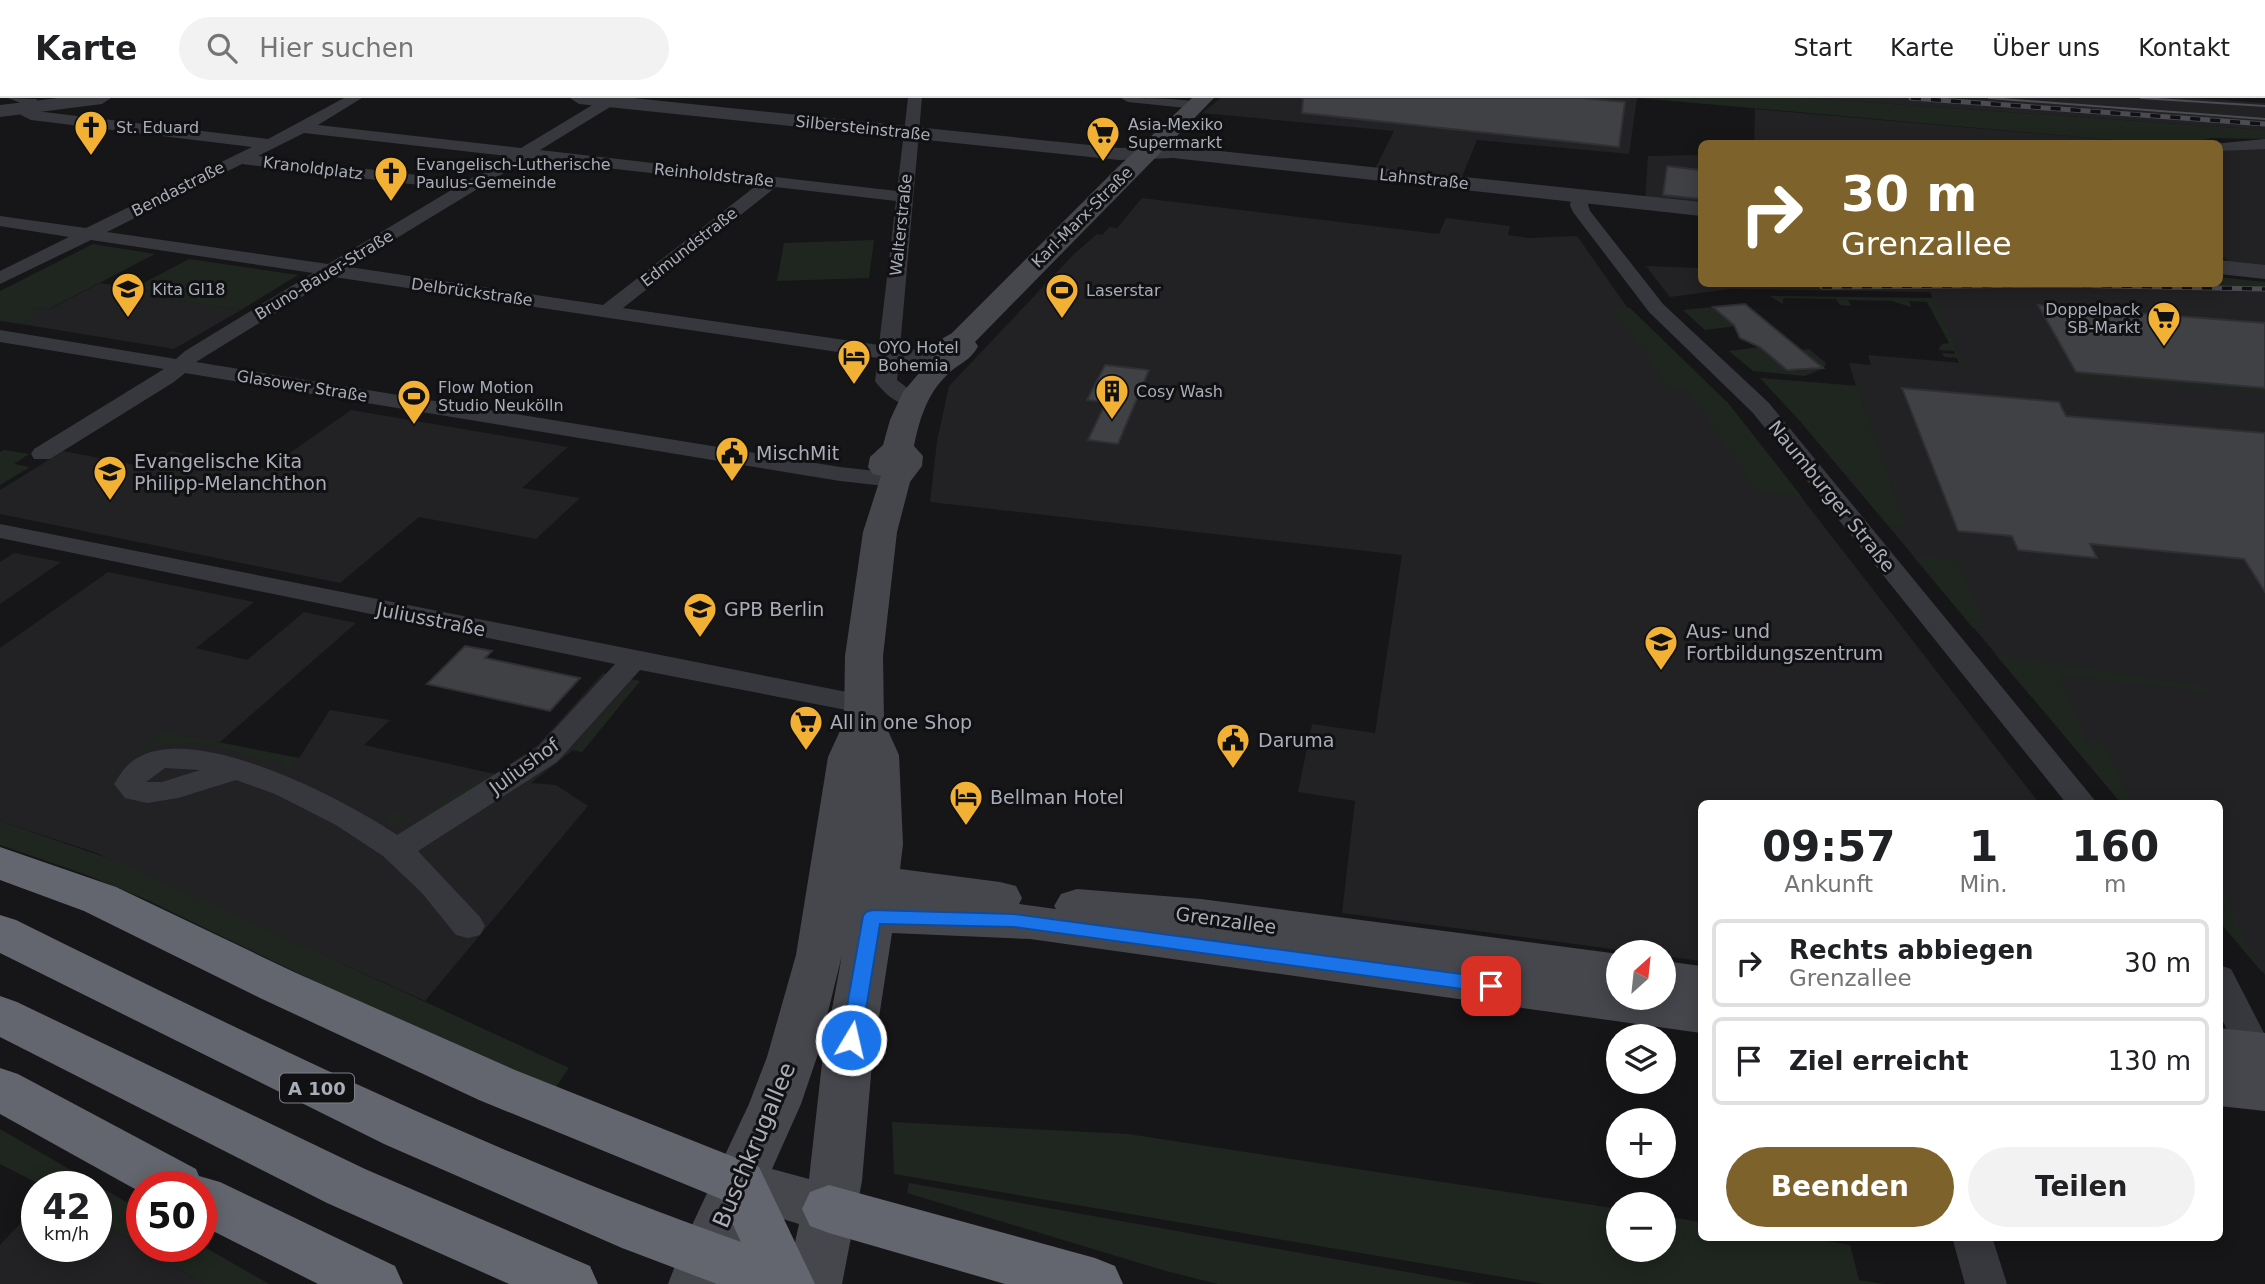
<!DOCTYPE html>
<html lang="de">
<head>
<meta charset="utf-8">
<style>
  :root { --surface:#fff; --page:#f2f2f2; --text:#202124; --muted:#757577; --line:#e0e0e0; --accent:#7e622b }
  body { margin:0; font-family:"DejaVu Sans",sans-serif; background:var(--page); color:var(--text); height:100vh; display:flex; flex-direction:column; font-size:26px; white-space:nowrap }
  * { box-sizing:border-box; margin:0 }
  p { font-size:23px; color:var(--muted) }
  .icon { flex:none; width:38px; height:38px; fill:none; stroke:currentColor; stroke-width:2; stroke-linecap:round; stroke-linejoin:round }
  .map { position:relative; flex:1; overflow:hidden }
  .sheet { position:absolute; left:1698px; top:702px; width:525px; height:441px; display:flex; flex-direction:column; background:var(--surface); border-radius:10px; box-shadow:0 4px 18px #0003 }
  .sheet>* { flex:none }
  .top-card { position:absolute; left:1698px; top:42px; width:525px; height:147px; border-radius:10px; box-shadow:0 4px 18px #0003; background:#7e622b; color:#fff; overflow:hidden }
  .needle { width:46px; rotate:27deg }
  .controls { position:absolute; left:1606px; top:842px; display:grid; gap:14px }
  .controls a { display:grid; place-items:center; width:70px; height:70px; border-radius:50%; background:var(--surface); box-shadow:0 4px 18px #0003; font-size:35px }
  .speed { position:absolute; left:21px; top:1073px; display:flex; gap:14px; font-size:35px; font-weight:700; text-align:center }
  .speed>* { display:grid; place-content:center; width:91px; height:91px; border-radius:50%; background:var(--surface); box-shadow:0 4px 18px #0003; line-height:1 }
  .speed small { font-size:18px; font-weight:400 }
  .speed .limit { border:10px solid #d22; background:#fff; color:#111 }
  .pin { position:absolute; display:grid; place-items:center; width:60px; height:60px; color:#fff; margin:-30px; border-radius:14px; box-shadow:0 4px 10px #0006 }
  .me { position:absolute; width:77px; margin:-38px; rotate:9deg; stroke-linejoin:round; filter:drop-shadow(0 0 5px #0008) }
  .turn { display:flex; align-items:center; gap:24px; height:147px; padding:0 28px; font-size:32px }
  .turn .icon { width:91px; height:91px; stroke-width:2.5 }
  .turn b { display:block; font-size:49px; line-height:60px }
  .eta { display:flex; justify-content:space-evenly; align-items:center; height:119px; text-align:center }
  .eta b { font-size:42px; font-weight:600; line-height:49px }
  .action { display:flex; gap:14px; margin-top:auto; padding:14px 28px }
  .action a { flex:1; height:80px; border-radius:42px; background:var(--accent); color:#fff; font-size:28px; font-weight:600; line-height:80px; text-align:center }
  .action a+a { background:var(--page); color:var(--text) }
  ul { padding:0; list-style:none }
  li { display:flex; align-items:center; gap:21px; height:88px; margin:0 14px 10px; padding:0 14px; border:4px solid var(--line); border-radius:10px }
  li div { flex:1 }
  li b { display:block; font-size:26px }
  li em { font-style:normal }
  header { display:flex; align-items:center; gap:42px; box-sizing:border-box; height:98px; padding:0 35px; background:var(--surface); border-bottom:2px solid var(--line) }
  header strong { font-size:33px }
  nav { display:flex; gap:38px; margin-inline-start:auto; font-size:24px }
  .search { width:490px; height:63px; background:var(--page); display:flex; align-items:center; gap:18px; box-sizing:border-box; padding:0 24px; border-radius:38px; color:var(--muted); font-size:26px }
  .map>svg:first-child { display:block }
</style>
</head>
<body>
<header>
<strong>Karte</strong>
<div class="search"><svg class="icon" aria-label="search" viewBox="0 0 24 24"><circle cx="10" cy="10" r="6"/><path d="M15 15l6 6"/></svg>Hier suchen</div>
<nav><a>Start</a><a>Karte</a><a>Über uns</a><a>Kontakt</a></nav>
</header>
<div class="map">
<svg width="2265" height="1186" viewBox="0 0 2265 1186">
  <rect width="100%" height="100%" fill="#161618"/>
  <g fill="#222225">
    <polygon points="1221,0 1637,0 1629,56 1477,42 1461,81 1375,71 1394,33 1202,15"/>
    <polygon points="1806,0 2193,0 2265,5 2265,32"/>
    <polygon points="1755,11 2148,45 1754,46"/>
    <polygon points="2265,49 2265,169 2230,164 2219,156 2219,53"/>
    <polygon points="1701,57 1701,107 1645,101 1648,58"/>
    <polygon points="1142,100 1439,136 1446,120 1510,128 1508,137 1528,140 1577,138 1684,290 1706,292 1728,305 2039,705 1701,705 1701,863 1664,858 1664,854 1634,854 1342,815 1355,703 1298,694 1312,626 1375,635 1402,457 930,404 937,343 949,288 1074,156 1097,136 1102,137 1110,129 1117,130"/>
    <polygon points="1646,168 1701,170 1701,186 2002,186 1938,187 2060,186 2265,190 2265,877 2219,823 2219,705 2121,705 1800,323 1760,280 1856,288 1849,265 1871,267 1868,257 1963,265 1930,194 1730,191 1670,199"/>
    <polygon points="100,185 163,195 158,199 241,212 174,251 21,226 40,216 29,213 38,209 50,211"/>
    <polygon points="351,312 568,349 522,390 580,400 536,441 419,419 340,485 0,416 0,392 63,353 146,369 171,353 267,371"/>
    <polygon points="14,455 61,464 0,506 0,464"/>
    <polygon points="108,474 254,504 196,550 247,562 304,514 356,525 219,645 299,660 330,612 390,622 364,647 495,676 538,647 603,575 640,583 582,654 573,652 531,685 556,687 588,708 425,903 94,754 0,723 0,550"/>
    <polygon points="37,1108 37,1148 96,1148 96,1121 205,1186 0,1186 0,1147"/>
  </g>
  <g fill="#1e261f">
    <polygon points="1638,0 1806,0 2265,32 2265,41 2212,40 2189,45 2148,45"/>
    <polygon points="874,142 869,180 777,183 784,145"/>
    <polygon points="93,146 155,156 49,211 38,209 30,213 41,216 21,226 0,223 0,193"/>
    <polygon points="189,161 298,177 241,212 156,199 162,195 134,190"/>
    <polygon points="2219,179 2265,184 2265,190 2060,186 1768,190 1764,186 2218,186"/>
    <polygon points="1770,198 1934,200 1963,265 1959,265 1957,260 1944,259 1942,255 1955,256 1954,253 1938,252 1942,246 1949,245 1927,204 1909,203 1911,209 1892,203 1848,202 1851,208 1840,207 1836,201 1783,200 1783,206"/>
    <polygon points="1713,209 1736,228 1705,232 1683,212"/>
    <polygon points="1630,210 1728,305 1802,399 1765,394 1753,388 1685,290 1669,290 1614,212"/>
    <path d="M 1760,249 C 1781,267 1791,280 1820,268 L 1802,252 L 1809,251 L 1826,265 L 1824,270 L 1805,278 L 1753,273 L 1729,253 Z"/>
    <polygon points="2076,274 2265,290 2265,294 2079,279"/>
    <polygon points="1760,280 1857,288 1905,428 1887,426 1800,323"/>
    <polygon points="4,352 29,356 14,366 30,369 0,387 0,354"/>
    <polygon points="1913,458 1957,462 1985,528 1973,530"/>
    <polygon points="1996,557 2204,588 2210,594 2059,577 2087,643 2104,645 2131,702 2158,705 2121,705"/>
    <polygon points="634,582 640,583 582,654 573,652"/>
    <path d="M 162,633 L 299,660 L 287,672 L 281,670 L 286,665 L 275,661 L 269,666 C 221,647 177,633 130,660 Z"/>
    <path d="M 489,675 L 495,676 C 470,692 412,740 384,722 L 395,714 L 413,723 Z"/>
    <polygon points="0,723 125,766 569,970 553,993 405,927 143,800 84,776 0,747"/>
    <polygon points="2219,782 2249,853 2265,873 2261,873 2219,823"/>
    <polygon points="892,1024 1128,1036 1619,1111 1619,1152 1664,1152 1664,1118 1701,1124 1701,1139 1802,1139 1850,1147 1859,1182 1884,1186 1544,1186 894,1076"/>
    <polygon points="0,1031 142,1113 142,1148 201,1147 269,1186 205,1186 96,1121 96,1088 43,1088 0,1066"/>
    <polygon points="909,1085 1474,1186 1218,1186 1166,1173 907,1095"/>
  </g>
  <g fill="#404145" stroke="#303034" stroke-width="2">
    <polygon points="1303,0 1581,0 1625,4 1619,49 1302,15"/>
    <polygon points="1667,68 1700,72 1701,101 1663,97"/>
    <polygon points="1745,206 1774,230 1823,270 1787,272 1760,249 1740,240 1734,227 1713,209"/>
    <polygon points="2038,207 2265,225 2265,290 2076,274"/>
    <polygon points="1105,267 1149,272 1118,346 1088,342 1106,304 1087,302"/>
    <polygon points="1902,290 2059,304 2066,318 2265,335 2265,494 2244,461 2090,446 2097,460 2018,452 2012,438 1958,433"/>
    <polygon points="465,548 492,553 485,560 580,580 550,613 427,586"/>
  </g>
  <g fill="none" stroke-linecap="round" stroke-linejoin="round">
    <g fill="#37383d" fill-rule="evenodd">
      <path d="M 8,0 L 36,1 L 39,4 L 36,13 L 268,41 L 344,0 L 362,0 L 318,27 L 521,50 L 604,0 L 615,0 L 617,3 L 615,6 L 540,52 L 897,93 L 908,0 L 922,0 L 900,250 L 945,255 L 952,257 L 955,261 L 952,265 L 945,267 L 899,262 L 897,282 L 923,302 L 920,307 C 902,311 885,297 875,283 L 878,260 L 334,179 L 196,264 L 840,369 L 894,375 L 902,377 L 906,382 L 902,387 L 894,389 L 840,383 L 185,275 L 174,284 L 50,361 L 34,361 L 31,356 L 34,351 L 164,271 L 0,244 L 0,232 L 176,261 L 185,253 L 313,175 L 91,142 L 0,186 L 0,173 L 69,139 L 0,128 L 0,118 L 86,130 L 252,49 L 31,22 L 19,16 L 23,6 ZM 304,35 L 507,58 L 467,83 L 258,58 ZM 527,61 L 757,87 L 603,207 L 349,169 ZM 242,66 L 453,91 L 328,166 L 107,134 ZM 776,89 L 896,103 L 879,247 L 623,210 Z"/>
      <path d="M 1121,0 C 1139,0 1191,0 1204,6 L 1196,11 L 1128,4 Z"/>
      <polygon points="2265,41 2265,51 2219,53 2219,46 2213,46"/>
      <polygon points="1581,93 1590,98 1588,107 1590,113 1663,206 1769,305 2097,705 2066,705 1753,315 1649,214 1573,114 1570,107 1572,98"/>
      <path d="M 0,426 L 862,597 L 872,600 L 876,606 L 872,612 L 862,615 L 640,572 L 557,664 L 418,753 L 480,819 L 485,828 L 480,837 L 468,840 L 456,837 L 422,795 L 383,758 L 336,727 L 275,696 L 236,682 L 178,700 L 147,705 L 125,700 L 114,686 C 121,675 127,665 139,659 C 200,626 344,701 397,737 L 537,650 L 615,566 L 0,440 ZM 165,670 L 200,672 L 162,684 L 146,684 Z"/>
      <polygon points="2219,867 2231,871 2265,937 2265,988 2252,984 2219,915"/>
      <polygon points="1952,1139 1992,1139 2007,1186 1965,1186"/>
    </g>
    <g fill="#37383d" fill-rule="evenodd">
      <polygon points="58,0 111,0 102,6 0,19 0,7"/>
      <polygon points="570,0 633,0 1119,50 1173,48 1701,104 1701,118 1173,60 1119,62 579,6"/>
      <polygon points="2219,162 2265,167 2265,181 2219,176"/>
    </g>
    <g fill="#45474d" fill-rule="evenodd">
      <path d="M 1192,0 L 1214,0 L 975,244 L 978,248 C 971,263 957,266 946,278 C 927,296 919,323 914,348 L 923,358 L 922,368 L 910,384 L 897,434 L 883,558 L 884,624 L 899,657 L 903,746 L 900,771 L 1000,784 L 1016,788 L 1022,800 L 1019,806 L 1056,811 L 1054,808 L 1061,796 L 1077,791 L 1201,801 L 1619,856 L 1619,900 L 1664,900 L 1664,863 L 1701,868 L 1701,935 L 1030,841 L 892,835 L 872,965 L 862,1083 L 842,1186 L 786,1186 L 799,1126 L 754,1112 L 724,1186 L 668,1186 L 685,1142 L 749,1006 L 767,959 L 796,857 L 828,659 L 844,624 L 845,558 L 863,434 L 881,378 L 873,376 L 868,369 L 870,359 L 883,347 L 890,322 L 903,294 L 931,261 L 940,242 L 952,235 L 1118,69 ZM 842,857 L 822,965 L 809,1081 L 772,1071 L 801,1006 L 817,959 Z"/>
      <polygon points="2219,930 2265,935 2265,1013 2219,1008"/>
    </g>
    <g fill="#63666e" fill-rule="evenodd">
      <path d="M 0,749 L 116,789 L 294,874 L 515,972 L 759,1069 L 815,1186 L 717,1186 L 622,1150 L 384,1046 L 0,855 L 0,817 L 16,822 C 253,939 491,1056 741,1144 L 721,1101 L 479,1002 L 260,900 L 84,813 L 0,782 Z"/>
      <polygon points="0,898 17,904 365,1071 590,1168 598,1186 509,1186 327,1105 0,939"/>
      <polygon points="0,970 18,976 196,1071 199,1078 220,1084 395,1168 403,1186 318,1186 201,1127 201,1088 142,1088 142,1095 0,1016"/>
      <polygon points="829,1087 1095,1160 1115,1168 1123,1186 1005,1186 829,1135 810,1128 802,1111 810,1094"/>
    </g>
    <g stroke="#4a4c52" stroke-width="2">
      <polyline points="1989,0 2265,21"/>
      <polyline points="2141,0 2265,8"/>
    </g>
    <defs>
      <g id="rail">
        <polyline points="1911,0 2265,26"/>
        <polyline points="1822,189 2063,187 2265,191"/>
      </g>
    </defs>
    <use href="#rail" stroke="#4a4c52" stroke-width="5"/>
    <use href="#rail" stroke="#111113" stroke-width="3.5" stroke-dasharray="10" stroke-linecap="butt"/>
  </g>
  <polygon fill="#1a73e8" stroke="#114b97" stroke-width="2" points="872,812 1014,816 1491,880 1498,882 1501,888 1498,893 1491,895 1014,829 880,826 861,942 858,948 851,950 843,948 841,942 863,818 866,814"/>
  <defs>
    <symbol id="church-pin" viewBox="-11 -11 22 30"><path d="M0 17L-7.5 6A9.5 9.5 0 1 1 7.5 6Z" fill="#f2b134" stroke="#111113"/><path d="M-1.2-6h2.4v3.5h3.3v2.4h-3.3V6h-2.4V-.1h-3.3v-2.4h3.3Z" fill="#111"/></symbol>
    <symbol id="supermarket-pin" viewBox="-11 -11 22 30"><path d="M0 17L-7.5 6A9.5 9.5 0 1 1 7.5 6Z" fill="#f2b134" stroke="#111113"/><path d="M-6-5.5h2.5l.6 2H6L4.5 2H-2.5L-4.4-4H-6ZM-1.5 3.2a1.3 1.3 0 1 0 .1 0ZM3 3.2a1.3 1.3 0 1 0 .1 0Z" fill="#111"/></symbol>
    <symbol id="school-pin" viewBox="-11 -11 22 30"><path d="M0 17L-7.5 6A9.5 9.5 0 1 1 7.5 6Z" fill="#f2b134" stroke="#111113"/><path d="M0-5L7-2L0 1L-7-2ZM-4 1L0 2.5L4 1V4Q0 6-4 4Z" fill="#111"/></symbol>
    <symbol id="stadium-pin" viewBox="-11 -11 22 30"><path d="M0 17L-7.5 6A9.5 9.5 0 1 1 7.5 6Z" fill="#f2b134" stroke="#111113"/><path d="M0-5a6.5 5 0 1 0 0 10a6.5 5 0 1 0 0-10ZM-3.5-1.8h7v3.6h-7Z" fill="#111"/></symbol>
    <symbol id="hotel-pin" viewBox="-11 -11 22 30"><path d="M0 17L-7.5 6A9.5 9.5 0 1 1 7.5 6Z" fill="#f2b134" stroke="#111113"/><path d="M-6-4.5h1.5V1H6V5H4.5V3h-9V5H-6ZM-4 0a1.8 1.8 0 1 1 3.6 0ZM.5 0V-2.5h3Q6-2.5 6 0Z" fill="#111"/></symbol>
    <symbol id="building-pin" viewBox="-11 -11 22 30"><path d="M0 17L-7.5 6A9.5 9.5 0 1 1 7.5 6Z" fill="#f2b134" stroke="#111113"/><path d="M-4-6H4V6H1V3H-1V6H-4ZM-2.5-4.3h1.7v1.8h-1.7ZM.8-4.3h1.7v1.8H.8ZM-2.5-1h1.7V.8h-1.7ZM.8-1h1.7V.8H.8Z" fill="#111"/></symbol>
    <symbol id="civic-pin" viewBox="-11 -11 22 30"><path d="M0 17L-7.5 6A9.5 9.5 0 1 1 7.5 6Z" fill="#f2b134" stroke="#111113"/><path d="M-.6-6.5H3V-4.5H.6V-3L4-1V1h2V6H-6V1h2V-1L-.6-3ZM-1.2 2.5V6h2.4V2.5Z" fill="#111"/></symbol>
    <symbol id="university-pin" viewBox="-11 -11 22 30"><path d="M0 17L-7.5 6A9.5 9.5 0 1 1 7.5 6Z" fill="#f2b134" stroke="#111113"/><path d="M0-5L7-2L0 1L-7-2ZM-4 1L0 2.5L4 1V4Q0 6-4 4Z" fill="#111"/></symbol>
  </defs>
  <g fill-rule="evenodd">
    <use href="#church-pin" x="72" y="10" width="38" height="52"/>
    <use href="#supermarket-pin" x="1084" y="16" width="38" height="52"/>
    <use href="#church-pin" x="372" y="56" width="38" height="52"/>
    <use href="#school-pin" x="109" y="172" width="38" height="52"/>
    <use href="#stadium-pin" x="1043" y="173" width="38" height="52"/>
    <use href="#supermarket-pin" x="2145" y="201" width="38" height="52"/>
    <use href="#hotel-pin" x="835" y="239" width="38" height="52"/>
    <use href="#building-pin" x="1093" y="274" width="38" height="52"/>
    <use href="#stadium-pin" x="395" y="279" width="38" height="52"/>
    <use href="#civic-pin" x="713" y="336" width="38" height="52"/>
    <use href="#school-pin" x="91" y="355" width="38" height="52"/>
    <use href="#university-pin" x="681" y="492" width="38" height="52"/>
    <use href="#school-pin" x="1642" y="525" width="38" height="52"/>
    <use href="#supermarket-pin" x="787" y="605" width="38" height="52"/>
    <use href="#civic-pin" x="1214" y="623" width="38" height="52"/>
    <use href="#hotel-pin" x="947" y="680" width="38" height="52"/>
  </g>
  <g text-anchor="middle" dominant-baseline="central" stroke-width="6" stroke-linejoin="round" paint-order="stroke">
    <g font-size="16" fill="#a8adb8" stroke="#111113" text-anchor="start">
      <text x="1128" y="26">Asia-Mexiko<tspan x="1128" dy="18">Supermarkt</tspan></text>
      <text x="116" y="29">St. Eduard</text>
      <text x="416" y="66">Evangelisch-Lutherische<tspan x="416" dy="18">Paulus-Gemeinde</tspan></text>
      <text x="152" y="191">Kita Gl18</text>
      <text x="1086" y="192">Laserstar</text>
      <text x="2140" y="211" text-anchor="end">Doppelpack<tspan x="2140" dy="18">SB-Markt</tspan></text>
      <text x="878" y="249">OYO Hotel<tspan x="878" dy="18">Bohemia</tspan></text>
      <text x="438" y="289">Flow Motion<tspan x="438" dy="18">Studio Neukölln</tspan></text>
      <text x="1136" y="293">Cosy Wash</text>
    </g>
    <g font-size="16" fill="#a8adb8" stroke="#111113">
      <text transform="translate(863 30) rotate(6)">Silbersteinstraße</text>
      <text transform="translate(313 70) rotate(7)">Kranoldplatz</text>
      <text transform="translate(714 77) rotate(6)">Reinholdstraße</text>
      <text transform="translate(1424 81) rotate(6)">Lahnstraße</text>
      <text transform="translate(178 91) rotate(-27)">Bendastraße</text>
      <text transform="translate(1082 119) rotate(-45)">Karl-Marx-Straße</text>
      <text transform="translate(901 127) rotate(-84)">Walterstraße</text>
      <text transform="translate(689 149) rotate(-38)">Edmundstraße</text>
      <text transform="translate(324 177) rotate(-31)">Bruno-Bauer-Straße</text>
      <text transform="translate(472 194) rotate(8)">Delbrückstraße</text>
      <text transform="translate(302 288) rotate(9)">Glasower Straße</text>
    </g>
    <rect fill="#111113" stroke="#7b7e86" stroke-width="2" x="280" y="975.5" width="74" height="29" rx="5"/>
    <g font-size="18" font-weight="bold" fill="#a8adb8">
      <text x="317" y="990">A 100</text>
    </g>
    <g font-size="19" fill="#a8adb8" stroke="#111113" text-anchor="start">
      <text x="756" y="355">MischMit</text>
      <text x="134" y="363">Evangelische Kita<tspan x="134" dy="22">Philipp-Melanchthon</tspan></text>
      <text x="724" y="511">GPB Berlin</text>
      <text x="1686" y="533">Aus- und<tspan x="1686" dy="22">Fortbildungszentrum</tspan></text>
      <text x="830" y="624">All in one Shop</text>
      <text x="1258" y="642">Daruma</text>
      <text x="990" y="699">Bellman Hotel</text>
    </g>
    <g font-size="19" fill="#a8adb8" stroke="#111113">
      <text transform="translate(1832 398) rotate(51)">Naumburger Straße</text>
      <text transform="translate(431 521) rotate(11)">Juliusstraße</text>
      <text transform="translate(524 668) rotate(-36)">Juliushof</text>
      <text transform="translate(1226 822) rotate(8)">Grenzallee</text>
    </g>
    <g font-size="23" fill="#a8adb8" stroke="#111113">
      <text transform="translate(754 1047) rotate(-67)">Buschkrugallee</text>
    </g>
  </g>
</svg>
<div class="controls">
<a><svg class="needle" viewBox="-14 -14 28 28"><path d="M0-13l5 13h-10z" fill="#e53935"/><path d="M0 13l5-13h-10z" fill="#757577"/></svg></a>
<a><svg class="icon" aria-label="layers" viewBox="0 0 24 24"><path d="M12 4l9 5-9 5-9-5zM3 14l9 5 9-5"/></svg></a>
<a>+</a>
<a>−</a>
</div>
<div class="speed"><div>42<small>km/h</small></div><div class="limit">50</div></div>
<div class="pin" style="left:1491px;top:888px;background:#d93025"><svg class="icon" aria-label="arrive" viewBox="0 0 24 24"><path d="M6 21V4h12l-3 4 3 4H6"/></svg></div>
<svg class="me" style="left:851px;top:942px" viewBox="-20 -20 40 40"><circle r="17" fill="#1a73e8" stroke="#fff" stroke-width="3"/><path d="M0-11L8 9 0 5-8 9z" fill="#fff"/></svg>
<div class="top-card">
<div class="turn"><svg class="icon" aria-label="right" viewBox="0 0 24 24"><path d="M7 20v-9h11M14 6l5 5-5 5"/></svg><div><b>30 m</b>Grenzallee</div></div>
</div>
<section class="sheet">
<div class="eta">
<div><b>09:57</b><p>Ankunft</p></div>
<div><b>1</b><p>Min.</p></div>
<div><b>160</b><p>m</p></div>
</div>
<ul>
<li><svg class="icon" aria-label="right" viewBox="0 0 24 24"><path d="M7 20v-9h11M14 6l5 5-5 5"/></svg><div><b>Rechts abbiegen</b><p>Grenzallee</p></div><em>30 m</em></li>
<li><svg class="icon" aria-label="arrive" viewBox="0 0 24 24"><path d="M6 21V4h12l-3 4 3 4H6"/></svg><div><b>Ziel erreicht</b></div><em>130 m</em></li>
</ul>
<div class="action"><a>Beenden</a><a>Teilen</a></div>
</section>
</div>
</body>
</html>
